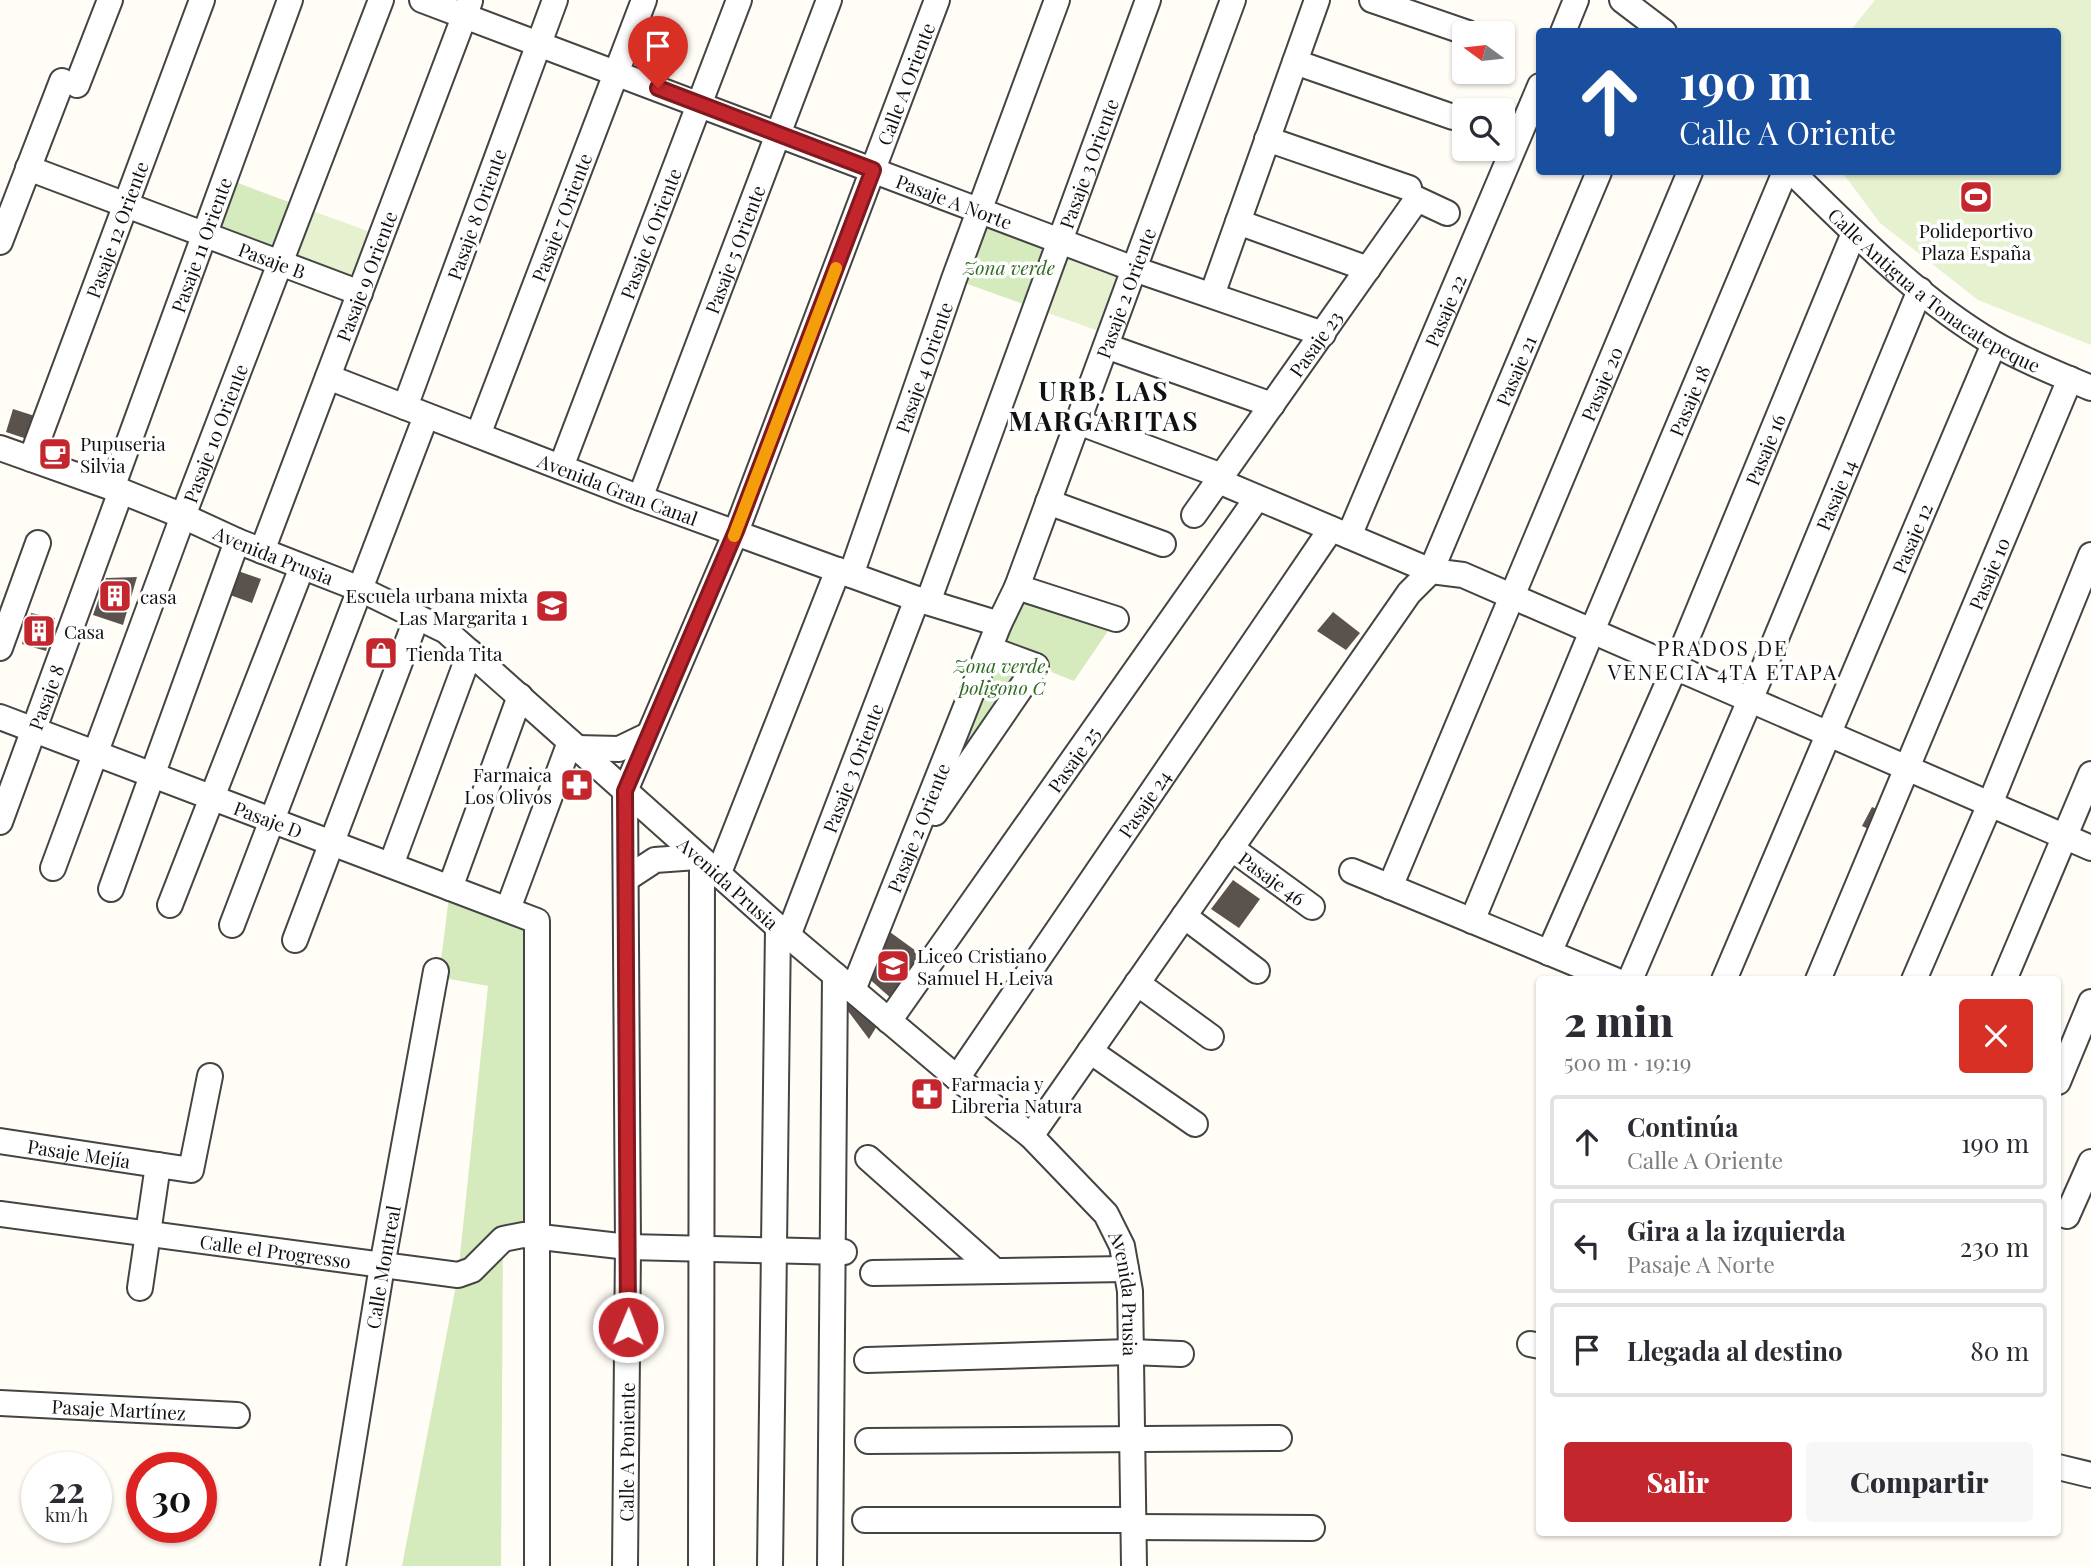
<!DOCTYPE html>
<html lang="es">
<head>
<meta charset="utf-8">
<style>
  :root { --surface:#fff; --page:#f7f7f7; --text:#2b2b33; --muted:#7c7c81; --line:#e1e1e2; --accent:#c4262e }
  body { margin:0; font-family:"Playfair Display",serif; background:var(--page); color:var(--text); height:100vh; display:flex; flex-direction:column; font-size:26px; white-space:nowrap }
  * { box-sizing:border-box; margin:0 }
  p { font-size:23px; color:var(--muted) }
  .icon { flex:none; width:38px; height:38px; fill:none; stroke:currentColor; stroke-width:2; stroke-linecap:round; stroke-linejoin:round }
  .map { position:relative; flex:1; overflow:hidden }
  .details { position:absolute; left:1536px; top:976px; width:525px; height:560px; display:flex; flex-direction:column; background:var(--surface); border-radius:7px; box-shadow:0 2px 5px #0004 }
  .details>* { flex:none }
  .hud { position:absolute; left:1536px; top:28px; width:525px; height:147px; border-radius:7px; box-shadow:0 2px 5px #0004; background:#1a4fa0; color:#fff; overflow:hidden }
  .needle { width:46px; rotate:285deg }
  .controls { position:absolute; left:1452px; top:21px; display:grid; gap:14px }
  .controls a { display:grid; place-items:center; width:63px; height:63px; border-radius:7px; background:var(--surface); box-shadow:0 2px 5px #0004; font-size:35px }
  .speed { position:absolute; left:21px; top:1452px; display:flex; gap:14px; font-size:35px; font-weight:700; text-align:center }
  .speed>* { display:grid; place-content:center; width:91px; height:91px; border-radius:50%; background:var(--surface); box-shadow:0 2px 5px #0004; line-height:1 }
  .speed small { font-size:18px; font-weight:400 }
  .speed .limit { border:10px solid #d22; background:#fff; color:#111 }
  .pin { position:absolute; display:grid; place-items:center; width:60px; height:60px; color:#fff; margin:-72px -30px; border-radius:50% 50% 50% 0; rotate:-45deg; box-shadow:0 0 7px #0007 }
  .pin .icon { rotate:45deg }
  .me { position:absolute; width:77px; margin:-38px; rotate:1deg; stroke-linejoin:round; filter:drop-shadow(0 0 5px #0008) }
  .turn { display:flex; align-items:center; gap:24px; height:147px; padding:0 28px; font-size:32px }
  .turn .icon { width:91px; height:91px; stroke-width:2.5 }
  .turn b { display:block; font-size:49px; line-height:60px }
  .round { display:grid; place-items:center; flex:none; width:74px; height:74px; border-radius:7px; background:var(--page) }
  .head { display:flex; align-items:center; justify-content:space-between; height:119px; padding:0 28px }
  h1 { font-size:42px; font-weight:800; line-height:52px }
  .cta { display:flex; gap:14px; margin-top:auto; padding:14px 28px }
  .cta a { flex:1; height:80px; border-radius:7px; background:var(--accent); color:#fff; font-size:28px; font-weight:800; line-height:80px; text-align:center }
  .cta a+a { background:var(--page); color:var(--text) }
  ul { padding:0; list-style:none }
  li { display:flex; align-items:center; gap:21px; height:94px; margin:0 14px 10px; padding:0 14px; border:4px solid var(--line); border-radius:7px }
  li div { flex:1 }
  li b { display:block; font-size:26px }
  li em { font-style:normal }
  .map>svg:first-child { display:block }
</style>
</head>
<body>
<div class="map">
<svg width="2091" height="1566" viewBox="0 0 2091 1566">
  <rect width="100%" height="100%" fill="#fffdf5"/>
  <g fill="#d5ebbd">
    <polygon points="225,178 302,207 280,263 205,234"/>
    <polygon points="975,223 1055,252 1034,308 954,279"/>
    <polygon points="1017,587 1116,619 1074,681 1036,666 909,851"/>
    <polygon points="450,888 537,921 537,1236 503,1239 501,1566 402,1566 458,1275 488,986 439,977"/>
  </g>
  <g fill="#e6f2cf">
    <polygon points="1875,0 2091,0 2091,345 1978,300 1880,223 1842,172 2058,172 2058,32 1850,31"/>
    <polygon points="302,207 381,236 360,293 280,263"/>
    <polygon points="1055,252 1130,280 1110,335 1034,308"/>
  </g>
  <g fill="#5a524d">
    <polygon points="13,409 41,418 33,441 6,432"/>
    <polygon points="44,446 67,454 65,463 43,455"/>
    <polygon points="238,571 261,579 252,603 230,595"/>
    <polygon points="137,577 123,625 93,615 106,578"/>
    <polygon points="1333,612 1360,633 1346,650 1317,631"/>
    <polygon points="31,613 55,618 46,651 22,644"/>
    <polygon points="374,643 392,651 388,662 370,655"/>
    <polygon points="571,765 585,777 577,799 555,791"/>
    <polygon points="1872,807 1884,812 1875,832 1862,826"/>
    <polygon points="1233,880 1260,899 1239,928 1211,909"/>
    <polygon points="883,927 923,956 893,1000 866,976"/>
    <polygon points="839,982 883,1016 869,1039 848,1011"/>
    <polygon points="923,1085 934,1095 924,1108 912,1098"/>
  </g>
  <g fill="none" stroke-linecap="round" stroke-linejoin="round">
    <defs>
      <g id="minor">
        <path id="s1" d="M 422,0 L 1134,269 L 1323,334"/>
        <path id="s2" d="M 555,0 L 405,407 L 640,498 L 851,575 L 917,599 L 999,624 L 1017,587 L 1233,0"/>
        <polyline points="1372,0 1468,33"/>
        <polyline points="1622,0 1664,32"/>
        <polyline points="1563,32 1576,0"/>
        <polyline points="1295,62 1453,117"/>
        <polyline points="77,85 110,0"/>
        <polyline points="1267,139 1409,188"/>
        <path id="s3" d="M 28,168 L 360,293"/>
        <path id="s4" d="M 1792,172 C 1855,233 1917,298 1993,343 C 2024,361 2058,374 2091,388"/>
        <polyline points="1238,222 1368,269"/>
        <polyline points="0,242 62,81"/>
        <polyline points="1212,295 1317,0"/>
        <polyline points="1106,346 1272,405"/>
        <polyline points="328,377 405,407"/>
        <polyline points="1078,422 1222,476"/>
        <path id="s5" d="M 478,435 L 644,0"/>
        <path id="s6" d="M 0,448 L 121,491 L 183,516 L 237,541 L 360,589 L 446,631 L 778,927 L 957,1078 L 1031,1136 L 1106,1214 L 1122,1246 L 1130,1291 L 1134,1566"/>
        <path id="s7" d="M 31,459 L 202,0"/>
        <path id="s8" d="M 561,467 L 739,0"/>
        <path id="s9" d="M 1228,485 L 1431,571 L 1599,172"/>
        <path id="s10" d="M 112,488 L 290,0"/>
        <path id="s11" d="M 640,498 L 829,0"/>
        <polyline points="1048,502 1163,544"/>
        <path id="s12" d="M 1194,515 L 1417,199 L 1447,213"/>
        <path id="s13" d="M 1349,536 L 1540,86"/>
        <path id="s14" d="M 262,551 L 470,1"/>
        <path id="s15" d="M 851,575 L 954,279 L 1057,0"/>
        <polyline points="1017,587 1116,619"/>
        <path id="s16" d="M 928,602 L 1148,0"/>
        <polyline points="0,648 38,543"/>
        <path id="s17" d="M 0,717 L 537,921 L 537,1566"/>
        <polyline points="577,748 619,749 648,735"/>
        <polyline points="935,813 1036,666 990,649"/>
        <path id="s18" d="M 0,822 L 121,491"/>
        <path id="s19" d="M 1231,848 L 1312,907"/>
        <polyline points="391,865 470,652"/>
        <path id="s20" d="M 53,868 L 183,516 L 381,0"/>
        <polyline points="1352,871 1615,980"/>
        <polyline points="718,875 838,570"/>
        <polyline points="626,879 655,860 697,857"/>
        <path id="s21" d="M 1390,887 L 1690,172"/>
        <polyline points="450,888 520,696"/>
        <polyline points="111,889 237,541"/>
        <polyline points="170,905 302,567"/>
        <polyline points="508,909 570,742"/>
        <polyline points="1184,916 1257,971"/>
        <path id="s22" d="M 1472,921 L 1592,631 L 1785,172"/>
        <polyline points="232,925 426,416"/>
        <path id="s23" d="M 788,936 L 917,599"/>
        <polyline points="295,940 417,617"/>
        <path id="s24" d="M 1549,953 L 1675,667 L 1854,233"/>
        <path id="s25" d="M 1630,980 L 1765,665 L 1920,290"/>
        <path id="s26" d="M 1724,980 L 1994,344"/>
        <path id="s27" d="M 1818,980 L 2070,379"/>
        <polyline points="1914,980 1990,804 2091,555"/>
        <polyline points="2004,980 2091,774"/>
        <polyline points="1137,983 1211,1037"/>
        <path id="s28" d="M 853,990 L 999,624"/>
        <path id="s29" d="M 889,1021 L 1257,498"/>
        <polyline points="1090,1051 1195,1124"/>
        <path id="s30" d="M 957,1078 L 1331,529"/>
        <polyline points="2058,1082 2091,1002"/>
        <polyline points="1031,1136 1409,593 1431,571 1463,575 2091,848"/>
        <path id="s31" d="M 0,1141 L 158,1165"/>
        <polyline points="868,1158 995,1271"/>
        <path id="s32" d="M 0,1214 L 458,1275 L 472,1270 L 503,1239 L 523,1235 L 628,1247 L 844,1252"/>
        <polyline points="2067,1216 2091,1162"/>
        <polyline points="873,1273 1126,1269"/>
        <polyline points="140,1288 158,1165 191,1170 210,1076"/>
        <polyline points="1530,1344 1540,1346"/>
        <polyline points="867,1360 1130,1352 1181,1354"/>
        <path id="s33" d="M 0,1403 L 237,1415"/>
        <polyline points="868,1441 1279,1438"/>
        <polyline points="2058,1467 2091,1475"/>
        <polyline points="865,1520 1133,1520"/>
        <polyline points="1133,1527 1312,1528"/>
        <path id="s34" d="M 333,1566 L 382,1266 L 436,971"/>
        <path id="s35" d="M 625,1566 L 628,1247 L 625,791 L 736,532 L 937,0"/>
        <polyline points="701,1566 702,861"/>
        <polyline points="770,1566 778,927"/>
        <polyline points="830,1566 835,975"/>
      </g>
    </defs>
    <use href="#minor" stroke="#444" stroke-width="28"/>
    <use href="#minor" stroke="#fff" stroke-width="24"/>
  </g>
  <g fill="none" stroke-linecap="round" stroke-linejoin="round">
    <defs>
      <polyline id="route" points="628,1327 625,791 736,531 873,170 658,88"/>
    </defs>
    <use href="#route" stroke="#7f191e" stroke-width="18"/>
    <use href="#route" stroke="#c4262e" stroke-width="12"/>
    <polyline stroke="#f59e0b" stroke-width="12" points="734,536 836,268"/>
  </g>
  <defs>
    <symbol id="stadium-square" viewBox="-11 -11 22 22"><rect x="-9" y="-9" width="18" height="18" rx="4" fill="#c4262e" stroke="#fff"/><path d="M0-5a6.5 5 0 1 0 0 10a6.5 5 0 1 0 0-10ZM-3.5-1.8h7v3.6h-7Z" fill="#fff"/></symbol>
    <symbol id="cafe-square" viewBox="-11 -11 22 22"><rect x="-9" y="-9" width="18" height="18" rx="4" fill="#c4262e" stroke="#fff"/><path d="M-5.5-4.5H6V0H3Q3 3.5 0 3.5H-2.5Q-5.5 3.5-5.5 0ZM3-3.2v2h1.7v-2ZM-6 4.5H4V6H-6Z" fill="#fff"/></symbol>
    <symbol id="building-square" viewBox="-11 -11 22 22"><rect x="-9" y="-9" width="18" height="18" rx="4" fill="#c4262e" stroke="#fff"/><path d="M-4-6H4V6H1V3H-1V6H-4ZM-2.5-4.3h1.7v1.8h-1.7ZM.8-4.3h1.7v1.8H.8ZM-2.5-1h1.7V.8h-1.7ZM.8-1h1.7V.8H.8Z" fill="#fff"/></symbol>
    <symbol id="school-square" viewBox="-11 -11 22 22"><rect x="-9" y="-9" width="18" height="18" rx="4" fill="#c4262e" stroke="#fff"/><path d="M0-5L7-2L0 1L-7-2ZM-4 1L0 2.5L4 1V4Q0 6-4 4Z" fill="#fff"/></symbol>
    <symbol id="shop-square" viewBox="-11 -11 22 22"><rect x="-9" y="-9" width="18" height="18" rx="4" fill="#c4262e" stroke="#fff"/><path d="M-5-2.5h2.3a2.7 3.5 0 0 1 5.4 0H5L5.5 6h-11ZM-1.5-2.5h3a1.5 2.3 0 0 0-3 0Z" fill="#fff"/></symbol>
    <symbol id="pharmacy-square" viewBox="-11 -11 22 22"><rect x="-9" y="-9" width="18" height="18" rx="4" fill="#c4262e" stroke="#fff"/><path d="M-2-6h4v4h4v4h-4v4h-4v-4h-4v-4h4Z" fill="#fff"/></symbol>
  </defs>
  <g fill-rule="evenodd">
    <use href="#stadium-square" x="1957" y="178" width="38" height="38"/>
    <use href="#cafe-square" x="36" y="435" width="38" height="38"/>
    <use href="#building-square" x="96" y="577" width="38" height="38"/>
    <use href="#school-square" x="533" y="587" width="38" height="38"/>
    <use href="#building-square" x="20" y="612" width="38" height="38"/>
    <use href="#shop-square" x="362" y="634" width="38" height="38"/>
    <use href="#pharmacy-square" x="558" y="766" width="38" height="38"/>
    <use href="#school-square" x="874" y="947" width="38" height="38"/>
    <use href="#pharmacy-square" x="908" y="1075" width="38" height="38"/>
  </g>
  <g text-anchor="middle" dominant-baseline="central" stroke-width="7" stroke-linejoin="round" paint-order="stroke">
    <g font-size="19" fill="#111" stroke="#fff">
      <text stroke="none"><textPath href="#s35" startOffset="1536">Calle A Oriente</textPath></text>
      <text stroke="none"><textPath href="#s16" startOffset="467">Pasaje 3 Oriente</textPath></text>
      <text stroke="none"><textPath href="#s1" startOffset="569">Pasaje A Norte</textPath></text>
      <text transform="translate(476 214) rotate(-70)">Pasaje 8 Oriente</text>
      <text stroke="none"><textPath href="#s5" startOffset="233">Pasaje 7 Oriente</textPath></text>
      <text stroke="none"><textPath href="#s7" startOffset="245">Pasaje 12 Oriente</textPath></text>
      <text stroke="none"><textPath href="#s8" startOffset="250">Pasaje 6 Oriente</textPath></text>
      <text stroke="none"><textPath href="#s10" startOffset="259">Pasaje 11 Oriente</textPath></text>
      <text stroke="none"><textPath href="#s11" startOffset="266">Pasaje 5 Oriente</textPath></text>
      <text stroke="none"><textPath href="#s3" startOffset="261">Pasaje B</textPath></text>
      <text stroke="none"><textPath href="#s14" startOffset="294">Pasaje 9 Oriente</textPath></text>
      <text stroke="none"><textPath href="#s4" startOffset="186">Calle Antigua a Tonacatepeque</textPath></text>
      <text stroke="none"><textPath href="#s2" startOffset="1421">Pasaje 2 Oriente</textPath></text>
      <text stroke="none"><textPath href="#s13" startOffset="245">Pasaje 22</textPath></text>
      <text stroke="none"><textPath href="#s12" startOffset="210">Pasaje 23</textPath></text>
      <text stroke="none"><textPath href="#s15" startOffset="220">Pasaje 4 Oriente</textPath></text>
      <text stroke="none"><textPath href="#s9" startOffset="438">Pasaje 21</textPath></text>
      <text stroke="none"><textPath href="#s21" startOffset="546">Pasaje 20</textPath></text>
      <text stroke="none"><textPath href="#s22" startOffset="564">Pasaje 18</textPath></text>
      <text stroke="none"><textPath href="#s20" startOffset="464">Pasaje 10 Oriente</textPath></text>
      <text stroke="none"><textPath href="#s24" startOffset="548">Pasaje 16</textPath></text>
      <text stroke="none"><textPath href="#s2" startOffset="662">Avenida Gran Canal</textPath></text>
      <text stroke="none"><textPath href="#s25" startOffset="527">Pasaje 14</textPath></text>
      <text stroke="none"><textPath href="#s26" startOffset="480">Pasaje 12</textPath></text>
      <text stroke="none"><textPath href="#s6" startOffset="294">Avenida Prusia</textPath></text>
      <text stroke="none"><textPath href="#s27" startOffset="441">Pasaje 10</textPath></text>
      <text stroke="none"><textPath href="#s18" startOffset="133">Pasaje 8</textPath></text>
      <text stroke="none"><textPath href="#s29" startOffset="320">Pasaje 25</textPath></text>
      <text stroke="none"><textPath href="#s23" startOffset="180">Pasaje 3 Oriente</textPath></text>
      <text stroke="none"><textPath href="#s30" startOffset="332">Pasaje 24</textPath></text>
      <text stroke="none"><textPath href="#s17" startOffset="287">Pasaje D</textPath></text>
      <text stroke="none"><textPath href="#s28" startOffset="175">Pasaje 2 Oriente</textPath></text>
      <text stroke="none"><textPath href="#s19" startOffset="51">Pasaje 46</textPath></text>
      <text stroke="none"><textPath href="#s6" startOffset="861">Avenida Prusia</textPath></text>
      <text stroke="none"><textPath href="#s31" startOffset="80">Pasaje Mejía</textPath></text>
      <text stroke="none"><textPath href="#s32" startOffset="278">Calle el Progresso</textPath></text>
      <text stroke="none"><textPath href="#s34" startOffset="303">Calle Montreal</textPath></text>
      <text stroke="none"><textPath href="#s6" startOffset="1447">Avenida Prusia</textPath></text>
      <text stroke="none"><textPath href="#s33" startOffset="119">Pasaje Martínez</textPath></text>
      <text stroke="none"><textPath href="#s35" startOffset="114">Calle A Poniente</textPath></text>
    </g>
    <g font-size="19" fill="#111" stroke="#fff" text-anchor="start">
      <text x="1976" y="230" text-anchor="middle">Polideportivo<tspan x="1976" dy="22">Plaza España</tspan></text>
      <text x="80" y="443">Pupuseria<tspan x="80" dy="22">Silvia</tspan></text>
      <text x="528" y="595" text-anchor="end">Escuela urbana mixta<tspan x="528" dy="22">Las Margarita 1</tspan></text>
      <text x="140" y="596">casa</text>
      <text x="64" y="631">Casa</text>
      <text x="406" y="653">Tienda Tita</text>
      <text x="552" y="774" text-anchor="end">Farmaica<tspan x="552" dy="22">Los Olivos</tspan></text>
      <text x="917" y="955">Liceo Cristiano<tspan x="917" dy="22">Samuel H. Leiva</tspan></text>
      <text x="951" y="1083">Farmacia y<tspan x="951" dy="22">Libreria Natura</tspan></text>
    </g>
    <g font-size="19" font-style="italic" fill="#2f6b1f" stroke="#fff">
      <text x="1009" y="267">Zona verde</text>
      <text x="1002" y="665">Zona verde,<tspan x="1002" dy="22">poligono C</tspan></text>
    </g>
    <g font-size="21" letter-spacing="2" fill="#111" stroke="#fff">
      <text x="1723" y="647">PRADOS DE<tspan x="1723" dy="24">VENECIA 4TA ETAPA</tspan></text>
    </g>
    <g font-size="26" font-weight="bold" letter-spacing="2" fill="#111" stroke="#fff">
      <text x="1104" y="390">URB. LAS<tspan x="1104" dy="30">MARGARITAS</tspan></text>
    </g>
  </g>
</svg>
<div class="controls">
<a><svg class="needle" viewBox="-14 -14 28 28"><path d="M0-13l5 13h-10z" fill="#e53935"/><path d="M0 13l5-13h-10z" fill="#7c7c81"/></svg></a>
<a><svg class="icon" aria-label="search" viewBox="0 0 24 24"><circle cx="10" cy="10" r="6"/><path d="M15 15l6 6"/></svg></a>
</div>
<div class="speed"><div>22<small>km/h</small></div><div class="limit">30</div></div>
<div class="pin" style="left:658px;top:88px;background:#d93025"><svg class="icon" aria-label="arrive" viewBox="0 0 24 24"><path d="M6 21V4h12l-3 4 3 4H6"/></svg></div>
<svg class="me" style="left:628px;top:1327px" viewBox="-20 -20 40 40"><circle r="17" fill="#c4262e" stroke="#fff" stroke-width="3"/><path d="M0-11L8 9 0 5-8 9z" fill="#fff"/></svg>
<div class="hud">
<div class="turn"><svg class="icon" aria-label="ahead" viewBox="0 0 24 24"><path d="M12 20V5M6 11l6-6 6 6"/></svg><div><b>190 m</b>Calle A Oriente</div></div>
</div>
<section class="details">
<div class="head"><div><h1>2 min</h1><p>500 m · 19:19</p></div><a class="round" style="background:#d93025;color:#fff"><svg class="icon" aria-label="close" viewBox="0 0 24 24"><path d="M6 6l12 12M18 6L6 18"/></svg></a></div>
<ul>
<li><svg class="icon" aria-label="ahead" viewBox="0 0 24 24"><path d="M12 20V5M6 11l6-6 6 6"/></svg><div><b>Continúa</b><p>Calle A Oriente</p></div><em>190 m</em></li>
<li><svg class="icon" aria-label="left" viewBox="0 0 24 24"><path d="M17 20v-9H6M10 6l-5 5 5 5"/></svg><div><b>Gira a la izquierda</b><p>Pasaje A Norte</p></div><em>230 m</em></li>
<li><svg class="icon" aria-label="arrive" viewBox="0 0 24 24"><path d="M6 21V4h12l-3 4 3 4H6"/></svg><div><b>Llegada al destino</b></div><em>80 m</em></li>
</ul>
<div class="cta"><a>Salir</a><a>Compartir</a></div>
</section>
</div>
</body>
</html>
